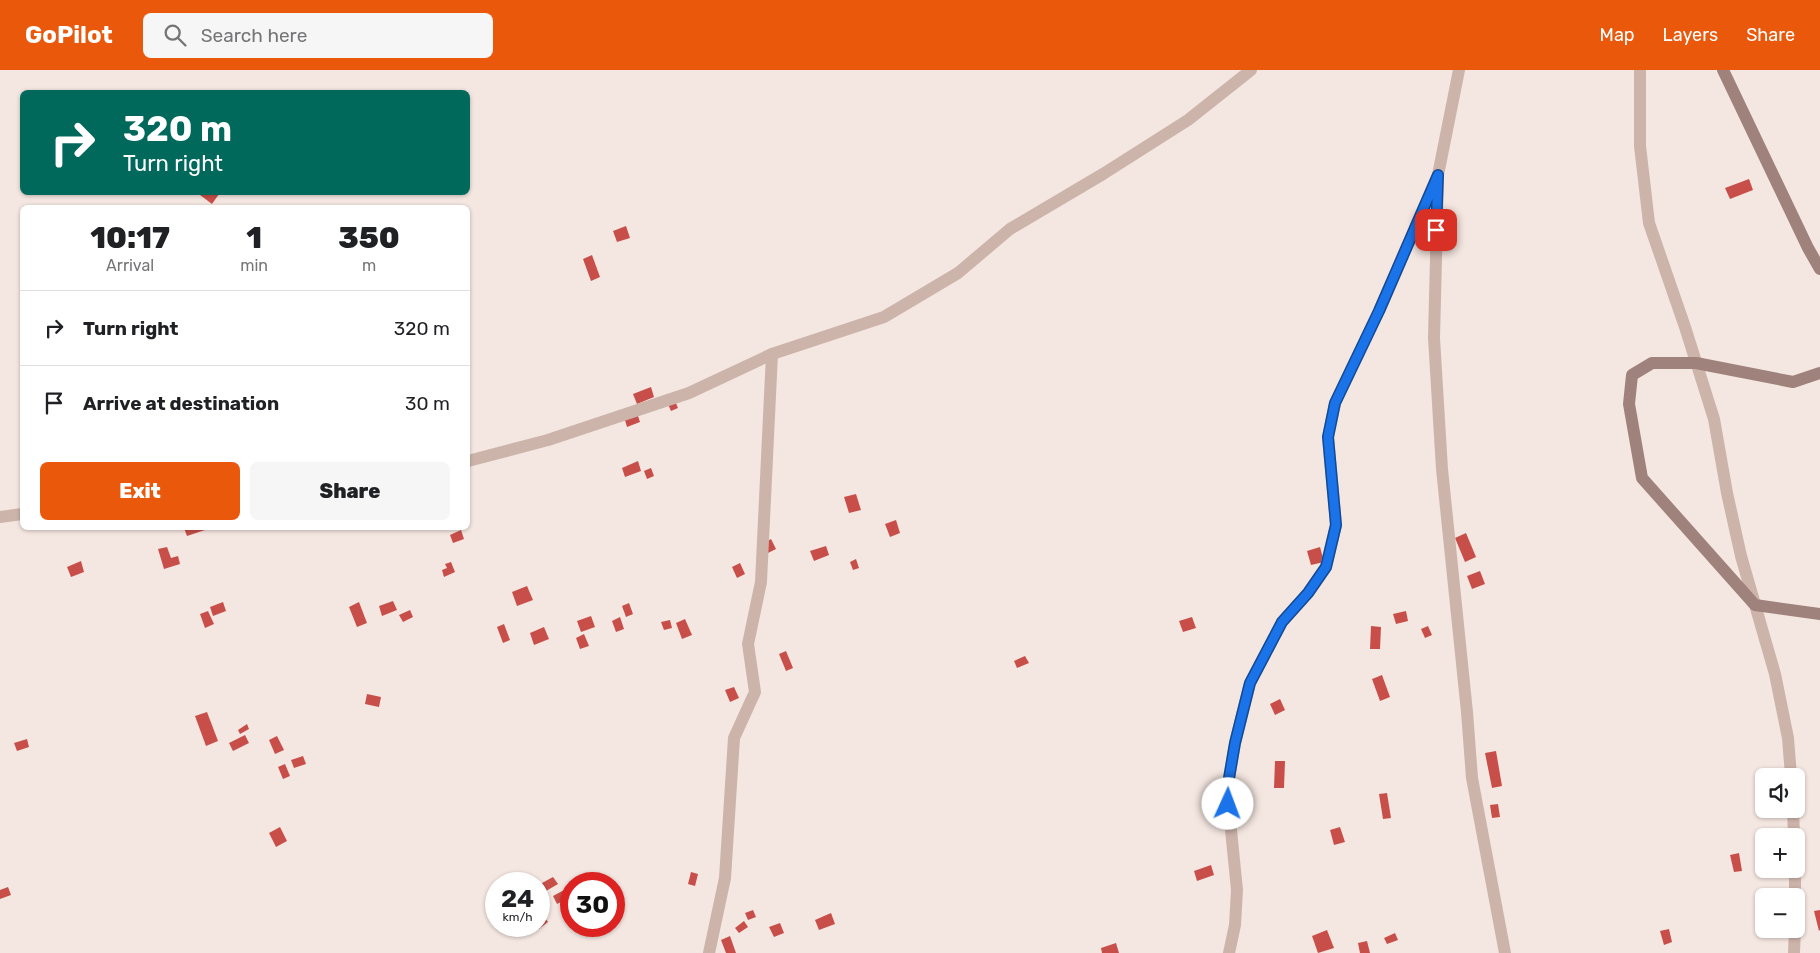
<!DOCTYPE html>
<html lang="en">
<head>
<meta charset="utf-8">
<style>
  :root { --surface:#fff; --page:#f6f6f6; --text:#202124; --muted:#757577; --line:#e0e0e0; --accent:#ea580c }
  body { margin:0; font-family:Rubik,sans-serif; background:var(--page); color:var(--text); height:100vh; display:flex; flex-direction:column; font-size:19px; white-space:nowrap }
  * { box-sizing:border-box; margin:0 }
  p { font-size:16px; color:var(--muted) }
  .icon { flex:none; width:28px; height:28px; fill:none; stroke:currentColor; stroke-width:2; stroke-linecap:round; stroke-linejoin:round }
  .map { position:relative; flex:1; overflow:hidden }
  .drawer { position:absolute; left:20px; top:135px; width:450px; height:325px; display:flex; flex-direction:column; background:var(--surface); border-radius:8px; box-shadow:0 1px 4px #0004 }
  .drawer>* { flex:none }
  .banner { position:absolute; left:20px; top:20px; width:450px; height:105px; border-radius:8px; box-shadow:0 1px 4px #0004; background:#00695c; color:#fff; overflow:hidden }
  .buttons { position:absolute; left:1755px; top:698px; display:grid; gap:10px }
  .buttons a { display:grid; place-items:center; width:50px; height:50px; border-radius:8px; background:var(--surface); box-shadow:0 1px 4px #0004; font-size:25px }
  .speed { position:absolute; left:485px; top:802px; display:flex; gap:10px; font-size:25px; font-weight:700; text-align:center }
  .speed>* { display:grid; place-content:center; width:65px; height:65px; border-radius:50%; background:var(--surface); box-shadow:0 1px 4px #0004; line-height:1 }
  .speed small { font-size:12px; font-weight:400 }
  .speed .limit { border:8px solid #d22; background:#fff; color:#111 }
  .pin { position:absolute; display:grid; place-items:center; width:42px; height:42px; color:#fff; margin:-21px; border-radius:10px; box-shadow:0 2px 8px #0006 }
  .me { position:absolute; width:55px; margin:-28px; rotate:2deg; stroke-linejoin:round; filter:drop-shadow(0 0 4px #0008) }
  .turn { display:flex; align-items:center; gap:18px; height:105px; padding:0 20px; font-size:22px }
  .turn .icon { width:65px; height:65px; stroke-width:2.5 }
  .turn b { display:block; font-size:35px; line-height:42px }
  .eta { display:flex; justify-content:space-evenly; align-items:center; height:85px; text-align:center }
  .eta b { font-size:30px; font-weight:800; line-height:35px }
  .primary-button { display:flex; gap:10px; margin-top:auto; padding:10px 20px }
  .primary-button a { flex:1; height:58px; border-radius:8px; background:var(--accent); color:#fff; font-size:20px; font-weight:800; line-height:58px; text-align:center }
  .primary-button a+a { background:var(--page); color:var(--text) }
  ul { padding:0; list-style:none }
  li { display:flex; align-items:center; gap:15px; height:75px; padding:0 20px; border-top:1px solid var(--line) }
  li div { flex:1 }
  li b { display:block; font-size:19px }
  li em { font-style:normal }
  header { display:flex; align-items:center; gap:30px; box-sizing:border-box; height:70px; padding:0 25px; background:var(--accent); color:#fff }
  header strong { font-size:24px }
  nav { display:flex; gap:28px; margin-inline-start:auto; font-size:18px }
  .search { width:350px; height:45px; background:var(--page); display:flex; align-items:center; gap:12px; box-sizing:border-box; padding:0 18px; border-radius:8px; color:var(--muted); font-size:19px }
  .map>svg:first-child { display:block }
</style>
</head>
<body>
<header>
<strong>GoPilot</strong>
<div class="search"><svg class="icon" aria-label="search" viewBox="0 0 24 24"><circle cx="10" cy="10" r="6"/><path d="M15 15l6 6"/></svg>Search here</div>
<nav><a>Map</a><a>Layers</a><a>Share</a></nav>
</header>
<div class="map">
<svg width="1820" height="883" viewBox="0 0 1820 883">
  <rect width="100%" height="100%" fill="#f4e6e0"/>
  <g fill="#c84f49">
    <polygon points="1749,109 1753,120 1730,129 1725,118"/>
    <polygon points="196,122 216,122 219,124 212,134"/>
    <polygon points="626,156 630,168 617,172 613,161"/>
    <polygon points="592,185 600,207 591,211 583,189"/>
    <polygon points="651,317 654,327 637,334 633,324"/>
    <polygon points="674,329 678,338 671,341 667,332"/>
    <polygon points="637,343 640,352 627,357 624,347"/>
    <polygon points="638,391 641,401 625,407 622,398"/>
    <polygon points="651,398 654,406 647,409 644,401"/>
    <polygon points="856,424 861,440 849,443 844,427"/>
    <polygon points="896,450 900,463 890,467 885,454"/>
    <polygon points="184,458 204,458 205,460 187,466"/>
    <polygon points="461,460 464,469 453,473 450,465"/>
    <polygon points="1466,463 1476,487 1465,492 1455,468"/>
    <polygon points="771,469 776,479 768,483 764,473"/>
    <polygon points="826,476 829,485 814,491 810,481"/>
    <polygon points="167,477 171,488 178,486 180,494 164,499 158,479"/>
    <polygon points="1320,477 1324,492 1311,495 1307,481"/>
    <polygon points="856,489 859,498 853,500 850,492"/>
    <polygon points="81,491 84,502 71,507 67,497"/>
    <polygon points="451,492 455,502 444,507 442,500 447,498 445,494"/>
    <polygon points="740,493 745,504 737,508 732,497"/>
    <polygon points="1480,501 1485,514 1472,519 1467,506"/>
    <polygon points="527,516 533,530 517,536 512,522"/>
    <polygon points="393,531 397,540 382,546 379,536"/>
    <polygon points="223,532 226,541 213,546 210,537"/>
    <polygon points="359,532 367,553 357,557 349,537"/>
    <polygon points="629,533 633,544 626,547 622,536"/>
    <polygon points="410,540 413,547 403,552 399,545"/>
    <polygon points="208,541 214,554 205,558 200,544"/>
    <polygon points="1406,541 1408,551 1396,554 1393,544"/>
    <polygon points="591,546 595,557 581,562 577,551"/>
    <polygon points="620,547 624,559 616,562 612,551"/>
    <polygon points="1192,547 1196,558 1183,562 1179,551"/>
    <polygon points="685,549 692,565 682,569 676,553"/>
    <polygon points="670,550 672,558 664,560 661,552"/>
    <polygon points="504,554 510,570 503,573 497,557"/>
    <polygon points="1371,556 1381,557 1380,579 1370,579"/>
    <polygon points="1428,556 1432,565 1425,568 1421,559"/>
    <polygon points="544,557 549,569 534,575 530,563"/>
    <polygon points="584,564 589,576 580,579 576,568"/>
    <polygon points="786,581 793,598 786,601 779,584"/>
    <polygon points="1025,586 1029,593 1017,598 1014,591"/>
    <polygon points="1382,605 1390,627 1380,631 1372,609"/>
    <polygon points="734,617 739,628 730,632 725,620"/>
    <polygon points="367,624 381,627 379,637 365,634"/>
    <polygon points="1280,629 1285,640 1275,645 1270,634"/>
    <polygon points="207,642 218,671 206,676 195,646"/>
    <polygon points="247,654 249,659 240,664 238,660"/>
    <polygon points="245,665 249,673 233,681 229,673"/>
    <polygon points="277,666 284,680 275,684 269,670"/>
    <polygon points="27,669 29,677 17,681 14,673"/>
    <polygon points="1496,681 1502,716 1492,718 1485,683"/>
    <polygon points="303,686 306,694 294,698 291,690"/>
    <polygon points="1275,691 1285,691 1284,718 1274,718"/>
    <polygon points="285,694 290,706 283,709 278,697"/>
    <polygon points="1387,723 1391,748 1383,749 1379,724"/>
    <polygon points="1498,734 1500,747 1492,748 1490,735"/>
    <polygon points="280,757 287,771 276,777 269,763"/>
    <polygon points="1340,757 1345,772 1334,775 1330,760"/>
    <polygon points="1739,783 1742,801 1734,802 1730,785"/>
    <polygon points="1211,795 1214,805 1197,811 1194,801"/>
    <polygon points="691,802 698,804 695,816 688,814"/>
    <polygon points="519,806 523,814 506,814 505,812"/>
    <polygon points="553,807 558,814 546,821 542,813"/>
    <polygon points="8,817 11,825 0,829 0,820"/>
    <polygon points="566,819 570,827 557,834 553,826"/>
    <polygon points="753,840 756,847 748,850 745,843"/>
    <polygon points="1820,840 1820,860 1819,861 1814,841"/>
    <polygon points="540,841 548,852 539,859 537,856 539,856 539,842"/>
    <polygon points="831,843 835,854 819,860 815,850"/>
    <polygon points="744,851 748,857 739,863 735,858"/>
    <polygon points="780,853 784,863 774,867 769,857"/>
    <polygon points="1669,859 1672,872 1664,875 1660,861"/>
    <polygon points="1327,860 1334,878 1318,883 1312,866"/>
    <polygon points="1395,863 1398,870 1387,874 1384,868"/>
    <polygon points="730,866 736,883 726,883 721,870"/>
    <polygon points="1367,871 1370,883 1360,883 1358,873"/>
    <polygon points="1116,873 1119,883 1102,883 1101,878"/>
  </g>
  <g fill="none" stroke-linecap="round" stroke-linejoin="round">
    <g stroke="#cdb4ab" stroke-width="12">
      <polyline points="1640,0 1640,76 1649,153 1685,257 1714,349 1727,423 1741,486 1775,604 1788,668 1791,706"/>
      <polyline points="1438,110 1434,268 1442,399 1467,642 1472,708 1505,883"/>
      <polyline points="468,391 548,370 689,323 772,284 884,247 958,203 1010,159 1103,104 1188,50 1251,0"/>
      <polyline points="0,447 22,444"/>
      <polyline points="1793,739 1794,766"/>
      <polyline points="1795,826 1795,799"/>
      <polyline points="709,883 725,808 734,668 755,622 748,574 761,512 772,284"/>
      <polyline points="1229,883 1235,855 1237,820 1227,720 1235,673 1250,613 1282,552 1308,523 1326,497 1336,455 1328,367 1335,333 1379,241 1438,105 1459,0"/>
      <polyline points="1794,883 1795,859"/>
    </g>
    <g stroke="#a0827c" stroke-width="12">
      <polyline points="1723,0 1808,178 1820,199"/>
      <polyline points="1820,303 1793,312 1696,293 1652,293 1632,305 1629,334 1642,408 1755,535 1820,544"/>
    </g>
  </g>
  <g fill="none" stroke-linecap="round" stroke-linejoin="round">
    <defs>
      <polyline id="route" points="1228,734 1227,720 1235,673 1250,613 1282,552 1308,523 1326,497 1336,455 1328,367 1335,333 1379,241 1438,105 1436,160"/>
    </defs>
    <use href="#route" stroke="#114b97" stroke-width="12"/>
    <use href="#route" stroke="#1a73e8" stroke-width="9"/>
  </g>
</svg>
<div class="buttons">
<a><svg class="icon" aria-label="sound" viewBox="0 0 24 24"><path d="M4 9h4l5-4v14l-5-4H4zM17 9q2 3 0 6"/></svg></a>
<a>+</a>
<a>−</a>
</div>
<div class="speed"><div>24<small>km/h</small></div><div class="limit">30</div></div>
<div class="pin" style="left:1436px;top:160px;background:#d93025"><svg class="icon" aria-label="arrive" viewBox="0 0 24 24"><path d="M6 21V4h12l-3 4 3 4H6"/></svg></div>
<svg class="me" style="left:1228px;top:734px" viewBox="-20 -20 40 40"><circle r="19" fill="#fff"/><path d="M0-13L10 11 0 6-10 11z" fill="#1a73e8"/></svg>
<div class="banner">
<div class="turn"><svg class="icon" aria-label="right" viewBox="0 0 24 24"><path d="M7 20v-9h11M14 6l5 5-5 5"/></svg><div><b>320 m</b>Turn right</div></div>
</div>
<section class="drawer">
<div class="eta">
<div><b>10:17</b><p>Arrival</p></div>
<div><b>1</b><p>min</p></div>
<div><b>350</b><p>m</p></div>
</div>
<ul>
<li><svg class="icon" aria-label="right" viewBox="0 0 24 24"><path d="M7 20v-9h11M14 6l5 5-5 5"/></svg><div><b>Turn right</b></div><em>320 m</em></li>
<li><svg class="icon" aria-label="arrive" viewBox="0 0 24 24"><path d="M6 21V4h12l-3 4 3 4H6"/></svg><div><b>Arrive at destination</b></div><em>30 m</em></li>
</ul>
<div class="primary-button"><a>Exit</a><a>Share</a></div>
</section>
</div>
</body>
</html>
